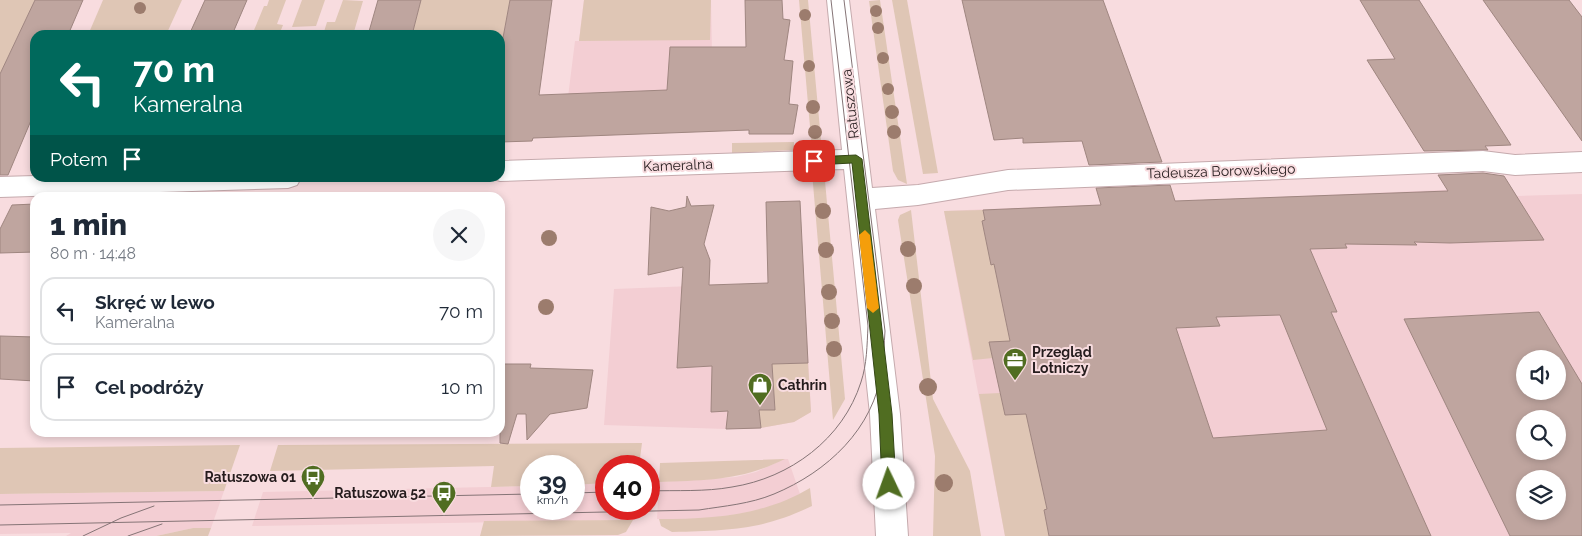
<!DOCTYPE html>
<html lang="pl">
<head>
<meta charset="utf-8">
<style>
  :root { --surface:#fff; --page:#f6f6f7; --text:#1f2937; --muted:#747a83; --line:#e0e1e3 }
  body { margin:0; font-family:Raleway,sans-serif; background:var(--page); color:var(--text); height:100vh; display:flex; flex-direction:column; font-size:19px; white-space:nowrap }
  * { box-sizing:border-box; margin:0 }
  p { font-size:16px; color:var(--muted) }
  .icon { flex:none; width:28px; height:28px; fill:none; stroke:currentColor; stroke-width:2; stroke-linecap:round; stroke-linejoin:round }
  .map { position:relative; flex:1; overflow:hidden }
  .side { position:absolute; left:30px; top:192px; width:475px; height:245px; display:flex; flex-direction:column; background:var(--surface); border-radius:15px; box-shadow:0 2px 8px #0003 }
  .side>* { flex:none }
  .top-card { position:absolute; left:30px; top:30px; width:475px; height:152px; border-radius:15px; box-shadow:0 2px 8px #0003; background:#00695c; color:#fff; overflow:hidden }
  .controls { position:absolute; left:1516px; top:350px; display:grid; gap:10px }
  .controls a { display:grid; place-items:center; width:50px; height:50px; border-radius:50%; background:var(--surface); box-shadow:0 2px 8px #0003; font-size:25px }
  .speed { position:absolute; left:520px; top:455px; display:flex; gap:10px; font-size:25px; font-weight:700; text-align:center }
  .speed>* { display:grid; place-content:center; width:65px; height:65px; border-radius:50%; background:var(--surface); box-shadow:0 2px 8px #0003; line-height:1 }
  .speed small { font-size:12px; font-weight:400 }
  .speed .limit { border:8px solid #d22; background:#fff; color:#111 }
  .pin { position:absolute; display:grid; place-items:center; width:42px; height:42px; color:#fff; margin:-21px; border-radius:10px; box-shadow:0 2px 8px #0006 }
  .me { position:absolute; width:55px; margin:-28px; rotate:357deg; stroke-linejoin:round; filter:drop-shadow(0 0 4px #0008) }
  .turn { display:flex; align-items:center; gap:18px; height:105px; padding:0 20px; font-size:22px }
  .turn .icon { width:65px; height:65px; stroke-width:2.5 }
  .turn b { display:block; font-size:35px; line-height:42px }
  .then { display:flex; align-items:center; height:48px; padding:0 20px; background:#0003; gap:10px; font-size:19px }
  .round { display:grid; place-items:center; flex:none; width:52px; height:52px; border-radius:26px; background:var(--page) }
  .overview { display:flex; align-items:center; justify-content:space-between; height:85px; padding:0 20px }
  h1 { font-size:30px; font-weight:800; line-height:38px }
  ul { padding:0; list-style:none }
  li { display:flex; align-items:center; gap:15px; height:68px; margin:0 10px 8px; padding:0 10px; border:2px solid var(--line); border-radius:15px }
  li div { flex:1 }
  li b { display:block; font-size:19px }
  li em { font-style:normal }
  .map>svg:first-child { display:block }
</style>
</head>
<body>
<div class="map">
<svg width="1582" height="536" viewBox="0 0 1582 536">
  <rect width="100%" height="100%" fill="#f8dcdf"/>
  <g fill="#f3ced3" fill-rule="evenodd">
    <polygon points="584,0 711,0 713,109 563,137 575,41 579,41"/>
    <path d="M 1511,187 L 1517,196 L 1582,194 L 1582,536 L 1005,536 L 944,211 ZM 1525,359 L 1558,359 L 1558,391 L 1525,391 ZM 1525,419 L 1558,419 L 1558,451 L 1525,451 ZM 1525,479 L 1558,479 L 1558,511 L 1525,511 Z"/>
    <polygon points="800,201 811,412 794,422 760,428 726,429 604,425 614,289 768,283 766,202"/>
    <polygon points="784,459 788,459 800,494 787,501 756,511 732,515 705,519 657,519 659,482 736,477 756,472"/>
    <polygon points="606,483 606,509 634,509 633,520 252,526 263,492 531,486 531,509 574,509 574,485"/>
    <polygon points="224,491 211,528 193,528 156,536 66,536 71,533 0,534 0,494"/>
  </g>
  <g fill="#dfc6b5">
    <polygon points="0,0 35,0 0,74"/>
    <polygon points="103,0 182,0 166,35 88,35"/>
    <polygon points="269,0 286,0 277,24 283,25 279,35 252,35 264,6 267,6"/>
    <polygon points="302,0 325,0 316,26 292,27"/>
    <polygon points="343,0 363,1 353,35 323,35 327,22 335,22"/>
    <polygon points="421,0 510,0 500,54 500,35 412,35"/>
    <polygon points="584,0 711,0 710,40 579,41"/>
    <polygon points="799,0 808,0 821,140 819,146 812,150"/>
    <polygon points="880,0 907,184 898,180 893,171 869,1"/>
    <polygon points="892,0 907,0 938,173 923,174"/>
    <polygon points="794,142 794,150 732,153 732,143"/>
    <polygon points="812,172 825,181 845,399 833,420"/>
    <polygon points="911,210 933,399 970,471 981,536 933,536 935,456 898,220 900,215"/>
    <polygon points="983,210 985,220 982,221 991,264 994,264 1010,341 993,358 973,360 944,211"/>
    <polygon points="808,363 811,412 794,422 760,428 759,410 775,409 772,364"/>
    <polygon points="1000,393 1005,415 1026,414 1047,509 1044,510 1049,536 1005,536 979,394"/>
    <polygon points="642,443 639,466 606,466 606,483 574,485 574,466 531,466 531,486 491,487 494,466 270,471 278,445"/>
    <polygon points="240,445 224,491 0,494 0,448"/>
    <path d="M 785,459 C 740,481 707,480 659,482 L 660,463 Z"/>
    <path d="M 810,488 L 812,506 C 760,531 728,530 672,532 L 661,526 L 659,519 C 712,519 763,516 810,488 Z"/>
    <polygon points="633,520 626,532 618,535 480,536 484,521"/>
    <polygon points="193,528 211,528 208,536 156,536"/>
  </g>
  <g fill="#bfa59f" stroke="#9f8680" fill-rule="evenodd">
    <polygon points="35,0 83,0 68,35 35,35 35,111 8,175 0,175 0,74"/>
    <polygon points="205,0 247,0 232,35 189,35"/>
    <polygon points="378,0 421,0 412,35 368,35"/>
    <polygon points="510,0 552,0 539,95 667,90 670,47 746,47 745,0 782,0 783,19 790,20 784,60 793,61 789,104 798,105 793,134 749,134 749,130 533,138 532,141 500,142 500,54"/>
    <polygon points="962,0 1103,0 1162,162 1089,165 1082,141 1023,143 1023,138 994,140"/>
    <polygon points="1360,0 1419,0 1511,145 1485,146 1488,150 1424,151 1367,60 1395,59"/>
    <polygon points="1483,0 1569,0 1582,17 1582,141"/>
    <path d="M 1483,173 L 1504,176 L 1544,240 L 1450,243 L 1414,242 L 1417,245 L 1345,244 L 1347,248 L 1310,249 L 1337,312 L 1331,312 L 1431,536 L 1049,536 L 1044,510 L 1047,509 L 1026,414 L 1005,415 L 989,342 L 1010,341 L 994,264 L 991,265 L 982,221 L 985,220 L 983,210 L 1101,205 L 1096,188 L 1170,185 L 1175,201 L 1448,191 L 1438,175 ZM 1280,315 L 1327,430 L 1213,438 L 1176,328 L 1220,326 L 1216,317 Z"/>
    <polygon points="687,196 691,206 714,205 704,244 710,260 709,285 768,283 766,202 800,201 808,363 772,364 775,410 759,410 761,428 726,429 728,411 711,412 712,366 677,368 683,267 648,275 651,207 669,211 686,207"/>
    <polygon points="35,204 35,252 0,253 0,229 12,205"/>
    <path d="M 1539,312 L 1582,384 L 1582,536 L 1510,536 L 1404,319 ZM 1525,359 L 1558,359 L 1558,391 L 1525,391 ZM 1525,419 L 1558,419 L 1558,451 L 1525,451 ZM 1525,479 L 1558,479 L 1558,511 L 1525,511 Z"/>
    <polygon points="0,336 35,337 35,381 0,379"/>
    <polygon points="500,364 531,364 530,368 593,370 587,408 550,414 527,440 526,414 517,414 508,444 500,443"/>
  </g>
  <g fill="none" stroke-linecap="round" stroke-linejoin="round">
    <defs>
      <g id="minor">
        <polygon points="827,0 849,0 872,188 918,185 1008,170 1483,151 1515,155 1582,152 1582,172 1515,175 1483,171 1008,190 918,205 875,209 900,414 908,536 876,536 870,414 844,169 500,181 491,178 500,178 500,161 842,150"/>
        <polygon points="35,176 35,178 301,178 297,185 288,188 0,197 0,177"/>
      </g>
    </defs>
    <use href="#minor" stroke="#c5aaad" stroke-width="2"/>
    <use href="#minor" fill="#fff" fill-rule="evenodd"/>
    <g stroke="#857476" stroke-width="1">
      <path d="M 649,491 C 677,490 705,492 732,487 C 790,478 843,439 861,382 C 867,364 867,345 868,326 L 831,0"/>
      <polyline points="574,493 606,492"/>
      <polyline points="0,505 531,494"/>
      <path d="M 0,525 L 699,510 C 724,506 750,504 774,494 C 827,472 874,429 882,369 C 884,357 884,344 885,331 L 844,0"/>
      <polyline points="83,536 121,518 154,506"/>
      <polyline points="128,536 162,524"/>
    </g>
  </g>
  <g fill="#9c7c6d">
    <circle cx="140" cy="8" r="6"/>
    <circle cx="876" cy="11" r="6"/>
    <circle cx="805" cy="15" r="6"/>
    <circle cx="878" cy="28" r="6"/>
    <circle cx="883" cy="58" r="6"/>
    <circle cx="809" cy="66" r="6"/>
    <circle cx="888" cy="89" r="6"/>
    <circle cx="813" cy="107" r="7"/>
    <circle cx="892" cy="112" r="7"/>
    <circle cx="815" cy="132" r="7"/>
    <circle cx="894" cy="132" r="7"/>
    <circle cx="823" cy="211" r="8"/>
    <circle cx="549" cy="238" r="8"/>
    <circle cx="908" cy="249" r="8"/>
    <circle cx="826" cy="250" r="8"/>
    <circle cx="914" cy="286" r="8"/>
    <circle cx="829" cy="292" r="8"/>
    <circle cx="546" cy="307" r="8"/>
    <circle cx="832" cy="321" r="8"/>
    <circle cx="834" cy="349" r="8"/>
    <circle cx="928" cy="387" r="9"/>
    <circle cx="944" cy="483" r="9"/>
  </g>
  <polygon fill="#506d21" stroke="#344715" points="856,155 862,159 892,414 896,484 894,488 889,490 884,488 882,484 879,414 852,163 814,165 809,161 814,157"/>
  <polygon fill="#f59e0b" points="865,230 870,235 879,308 873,313 867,308 859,235"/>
  <defs>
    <symbol id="office-pin" viewBox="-11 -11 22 30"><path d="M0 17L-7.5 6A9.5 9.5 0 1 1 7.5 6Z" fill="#506d21" stroke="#f8dcdf"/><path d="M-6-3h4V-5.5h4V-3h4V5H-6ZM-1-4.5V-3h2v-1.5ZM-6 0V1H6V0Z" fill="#fff"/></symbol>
    <symbol id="shop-pin" viewBox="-11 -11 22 30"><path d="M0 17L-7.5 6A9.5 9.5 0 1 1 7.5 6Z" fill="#506d21" stroke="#f8dcdf"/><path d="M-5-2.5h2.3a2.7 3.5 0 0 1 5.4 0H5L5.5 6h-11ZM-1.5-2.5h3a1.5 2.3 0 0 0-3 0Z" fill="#fff"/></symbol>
    <symbol id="bus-pin" viewBox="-11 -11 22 30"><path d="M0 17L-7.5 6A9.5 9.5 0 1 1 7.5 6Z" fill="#506d21" stroke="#f8dcdf"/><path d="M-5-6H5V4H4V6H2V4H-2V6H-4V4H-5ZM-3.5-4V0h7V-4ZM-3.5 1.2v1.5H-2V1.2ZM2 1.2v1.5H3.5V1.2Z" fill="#fff"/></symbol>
  </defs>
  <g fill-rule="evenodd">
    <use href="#office-pin" x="1001" y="346" width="28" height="38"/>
    <use href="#shop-pin" x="746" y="371" width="28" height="38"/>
    <use href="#bus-pin" x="299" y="463" width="28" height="38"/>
    <use href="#bus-pin" x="430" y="479" width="28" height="38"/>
  </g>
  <g text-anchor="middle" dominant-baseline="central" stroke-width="4" stroke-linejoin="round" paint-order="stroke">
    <g font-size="14" fill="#251c1d" stroke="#f8dcdf">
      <text transform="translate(850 104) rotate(-96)">Ratuszowa</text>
      <text transform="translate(678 165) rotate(-2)">Kameralna</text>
      <text transform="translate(1221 171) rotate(-2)">Tadeusza Borowskiego</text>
    </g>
    <g font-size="14" font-weight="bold" fill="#251c1d" stroke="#f8dcdf" text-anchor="start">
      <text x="1032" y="352">Przegląd<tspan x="1032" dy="16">Lotniczy</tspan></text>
      <text x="778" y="385">Cathrin</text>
      <text x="296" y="477" text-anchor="end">Ratuszowa 01</text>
      <text x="426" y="493" text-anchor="end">Ratuszowa 52</text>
    </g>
  </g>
</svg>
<div class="controls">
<a><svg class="icon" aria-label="sound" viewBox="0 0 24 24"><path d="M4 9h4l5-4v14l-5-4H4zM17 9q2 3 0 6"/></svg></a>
<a><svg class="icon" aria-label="search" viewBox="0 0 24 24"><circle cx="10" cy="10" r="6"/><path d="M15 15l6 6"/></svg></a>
<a><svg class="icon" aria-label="layers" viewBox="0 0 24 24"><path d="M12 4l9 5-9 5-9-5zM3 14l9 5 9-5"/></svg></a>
</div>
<div class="speed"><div>39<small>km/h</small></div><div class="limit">40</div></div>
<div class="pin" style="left:814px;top:161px;background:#d93025"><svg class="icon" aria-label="arrive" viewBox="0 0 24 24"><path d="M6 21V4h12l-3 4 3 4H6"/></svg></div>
<svg class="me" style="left:889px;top:484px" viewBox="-20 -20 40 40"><circle r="19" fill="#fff"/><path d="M0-13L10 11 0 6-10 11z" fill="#506d21"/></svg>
<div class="top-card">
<div class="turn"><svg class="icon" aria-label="left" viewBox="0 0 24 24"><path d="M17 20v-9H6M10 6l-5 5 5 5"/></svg><div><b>70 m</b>Kameralna</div></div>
<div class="then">Potem<svg class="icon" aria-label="arrive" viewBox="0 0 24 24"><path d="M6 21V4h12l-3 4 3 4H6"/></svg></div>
</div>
<section class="side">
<div class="overview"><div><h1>1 min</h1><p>80 m · 14:48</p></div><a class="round"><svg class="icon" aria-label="close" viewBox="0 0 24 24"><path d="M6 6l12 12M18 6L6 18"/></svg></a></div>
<ul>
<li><svg class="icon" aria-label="left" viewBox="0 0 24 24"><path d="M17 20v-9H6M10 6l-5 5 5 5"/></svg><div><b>Skręć w lewo</b><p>Kameralna</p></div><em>70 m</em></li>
<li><svg class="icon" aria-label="arrive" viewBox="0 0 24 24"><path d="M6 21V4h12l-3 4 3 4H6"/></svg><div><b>Cel podróży</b></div><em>10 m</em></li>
</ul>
</section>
</div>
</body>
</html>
